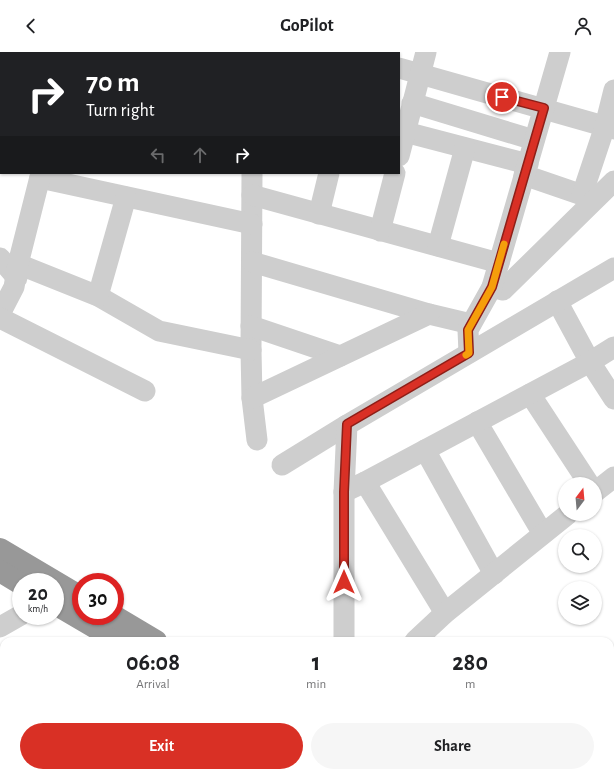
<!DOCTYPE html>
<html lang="en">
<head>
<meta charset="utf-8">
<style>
  :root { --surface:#fff; --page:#f6f6f6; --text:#202124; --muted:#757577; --accent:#d93025 }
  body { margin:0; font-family:"Alegreya Sans",sans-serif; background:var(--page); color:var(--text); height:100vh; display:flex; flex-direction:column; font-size:15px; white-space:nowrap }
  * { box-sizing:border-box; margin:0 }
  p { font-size:13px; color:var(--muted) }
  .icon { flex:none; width:22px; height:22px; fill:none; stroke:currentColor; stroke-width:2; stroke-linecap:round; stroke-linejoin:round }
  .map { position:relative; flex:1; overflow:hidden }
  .sheet { position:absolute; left:0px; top:585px; width:614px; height:140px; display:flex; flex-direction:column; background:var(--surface); border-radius:12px 12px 0 0; box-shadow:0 1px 3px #0004 }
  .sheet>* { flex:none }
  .banner { position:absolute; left:0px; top:0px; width:400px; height:122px; box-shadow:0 1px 3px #0004; background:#202124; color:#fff; overflow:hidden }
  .needle { width:26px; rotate:16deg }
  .buttons { position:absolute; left:558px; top:425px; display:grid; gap:8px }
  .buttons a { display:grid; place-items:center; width:44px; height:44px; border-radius:50%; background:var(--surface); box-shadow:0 1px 3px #0004; font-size:20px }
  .speed { position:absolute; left:12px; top:521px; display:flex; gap:8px; font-size:20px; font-weight:700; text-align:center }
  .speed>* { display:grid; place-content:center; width:52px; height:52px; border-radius:50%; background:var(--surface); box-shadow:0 1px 3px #0004; line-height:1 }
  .speed small { font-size:10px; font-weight:400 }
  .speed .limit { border:6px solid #d22; background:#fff; color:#111 }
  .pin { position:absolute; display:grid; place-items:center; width:34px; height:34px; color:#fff; margin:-17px; border:2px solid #fff; border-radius:50%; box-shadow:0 1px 4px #0007 }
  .me { position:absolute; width:44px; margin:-22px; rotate:0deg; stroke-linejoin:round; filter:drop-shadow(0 0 3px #0008) }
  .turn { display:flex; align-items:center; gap:14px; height:84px; padding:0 20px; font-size:18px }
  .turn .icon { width:52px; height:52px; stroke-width:2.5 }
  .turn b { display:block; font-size:28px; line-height:34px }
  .lanes { display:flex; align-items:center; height:38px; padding:0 20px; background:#0003; justify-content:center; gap:20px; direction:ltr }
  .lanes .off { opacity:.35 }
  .eta { display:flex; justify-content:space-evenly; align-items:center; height:68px; text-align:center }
  .eta b { font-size:24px; font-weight:700; line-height:28px }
  .primary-button { display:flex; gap:8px; margin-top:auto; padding:8px 20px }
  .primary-button a { flex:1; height:46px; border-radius:24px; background:var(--accent); color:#fff; font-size:16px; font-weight:700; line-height:46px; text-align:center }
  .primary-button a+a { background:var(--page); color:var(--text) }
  header { display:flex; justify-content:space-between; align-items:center; height:52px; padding:0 20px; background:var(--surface); font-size:18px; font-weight:700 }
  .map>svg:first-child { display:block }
</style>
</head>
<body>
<header><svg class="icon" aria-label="back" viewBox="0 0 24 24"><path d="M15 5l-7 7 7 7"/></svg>GoPilot<svg class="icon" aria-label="person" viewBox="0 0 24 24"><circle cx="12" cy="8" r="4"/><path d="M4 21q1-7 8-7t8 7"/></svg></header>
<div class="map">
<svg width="614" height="725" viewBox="0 0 614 725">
  <rect width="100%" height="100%" fill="#fff"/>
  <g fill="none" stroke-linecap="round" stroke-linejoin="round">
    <g stroke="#cecece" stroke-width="21">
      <polyline points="343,0 347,1"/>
      <polyline points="49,1 49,0"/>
      <polyline points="252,1 252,0"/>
      <polyline points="296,1 296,0"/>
      <polyline points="399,16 614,77"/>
      <polyline points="412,51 534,88"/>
      <polyline points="405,80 528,112"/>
      <polyline points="399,104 426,0"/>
      <polyline points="252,121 251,298 252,346 257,388"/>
      <polyline points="524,123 594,147"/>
      <polyline points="40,126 252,172"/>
      <polyline points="252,143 499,211"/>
      <polyline points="582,143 605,74 614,38"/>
      <polyline points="319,162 329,121"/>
      <polyline points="380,179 395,121"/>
      <polyline points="438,194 465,96"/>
      <polyline points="0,206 17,226"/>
      <polyline points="252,210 429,262 471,272"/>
      <polyline points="18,212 98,244 159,279 251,298"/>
      <polyline points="492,235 503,238 614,129"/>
      <polyline points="98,244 126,145"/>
      <polyline points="557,249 590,310 614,347"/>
      <polyline points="0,262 14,235 18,212 41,121"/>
      <polyline points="0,266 145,339"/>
      <polyline points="251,274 340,304"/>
      <polyline points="469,301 468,278 492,235 560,0"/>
      <polyline points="530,342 589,432"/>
      <polyline points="252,346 429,262"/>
      <polyline points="477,370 543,482"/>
      <polyline points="425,398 494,522"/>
      <polyline points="282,413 347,373"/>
      <polyline points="365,430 445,561"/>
      <polyline points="344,440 365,430 590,310 614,295"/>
      <polyline points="595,440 614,425"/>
      <polyline points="0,575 21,563"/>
      <polyline points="344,589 344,440 347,373 614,216"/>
      <polyline points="415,589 445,561 568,462"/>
      <polyline points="0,634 4,638"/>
      <polyline points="7,725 14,721"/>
      <polyline points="210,725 218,721"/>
    </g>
    <g stroke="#989898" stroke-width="22">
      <polyline points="0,497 81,545"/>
      <polyline points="0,519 21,532"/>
      <polyline points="55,552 118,589"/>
      <polyline points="114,564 156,589"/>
      <polyline points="321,721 327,725"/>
      <polyline points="353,721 359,725"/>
    </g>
  </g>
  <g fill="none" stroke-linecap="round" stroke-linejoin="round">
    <defs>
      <polyline id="route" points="344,530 344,440 347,372 469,301 468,278 492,235 544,56 502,45"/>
    </defs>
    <use href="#route" stroke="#8d1f18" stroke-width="10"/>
    <use href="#route" stroke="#d93025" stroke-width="7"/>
    <polyline stroke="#f59e0b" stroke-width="7" points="466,303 469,301 468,278 492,235 504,192"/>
  </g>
</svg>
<div class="buttons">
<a><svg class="needle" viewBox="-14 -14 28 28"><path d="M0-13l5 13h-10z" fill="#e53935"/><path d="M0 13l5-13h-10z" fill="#757577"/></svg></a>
<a><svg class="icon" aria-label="search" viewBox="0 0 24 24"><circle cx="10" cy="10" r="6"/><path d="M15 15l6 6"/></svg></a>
<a><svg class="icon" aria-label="layers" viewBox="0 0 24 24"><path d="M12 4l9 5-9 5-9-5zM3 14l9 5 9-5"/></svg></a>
</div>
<div class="speed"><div>20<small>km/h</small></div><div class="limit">30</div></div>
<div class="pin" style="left:502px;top:45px;background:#d93025"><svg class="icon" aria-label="arrive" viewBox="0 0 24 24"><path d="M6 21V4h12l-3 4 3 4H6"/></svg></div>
<svg class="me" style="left:344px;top:530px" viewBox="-20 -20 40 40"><path d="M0-17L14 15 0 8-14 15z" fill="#d93025" stroke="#fff" stroke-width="4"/></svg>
<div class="banner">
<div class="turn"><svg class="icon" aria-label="right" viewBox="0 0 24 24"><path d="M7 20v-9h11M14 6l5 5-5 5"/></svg><div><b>70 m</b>Turn right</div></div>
<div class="lanes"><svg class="icon off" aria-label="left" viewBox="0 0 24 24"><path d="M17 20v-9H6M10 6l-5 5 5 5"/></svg><svg class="icon off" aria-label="ahead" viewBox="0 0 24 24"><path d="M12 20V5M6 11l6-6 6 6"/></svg><svg class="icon" aria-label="right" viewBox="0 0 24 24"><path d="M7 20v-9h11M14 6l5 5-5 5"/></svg></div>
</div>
<section class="sheet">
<div class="eta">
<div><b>06:08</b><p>Arrival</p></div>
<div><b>1</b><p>min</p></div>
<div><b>280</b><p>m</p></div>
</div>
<div class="primary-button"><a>Exit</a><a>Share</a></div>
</section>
</div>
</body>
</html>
